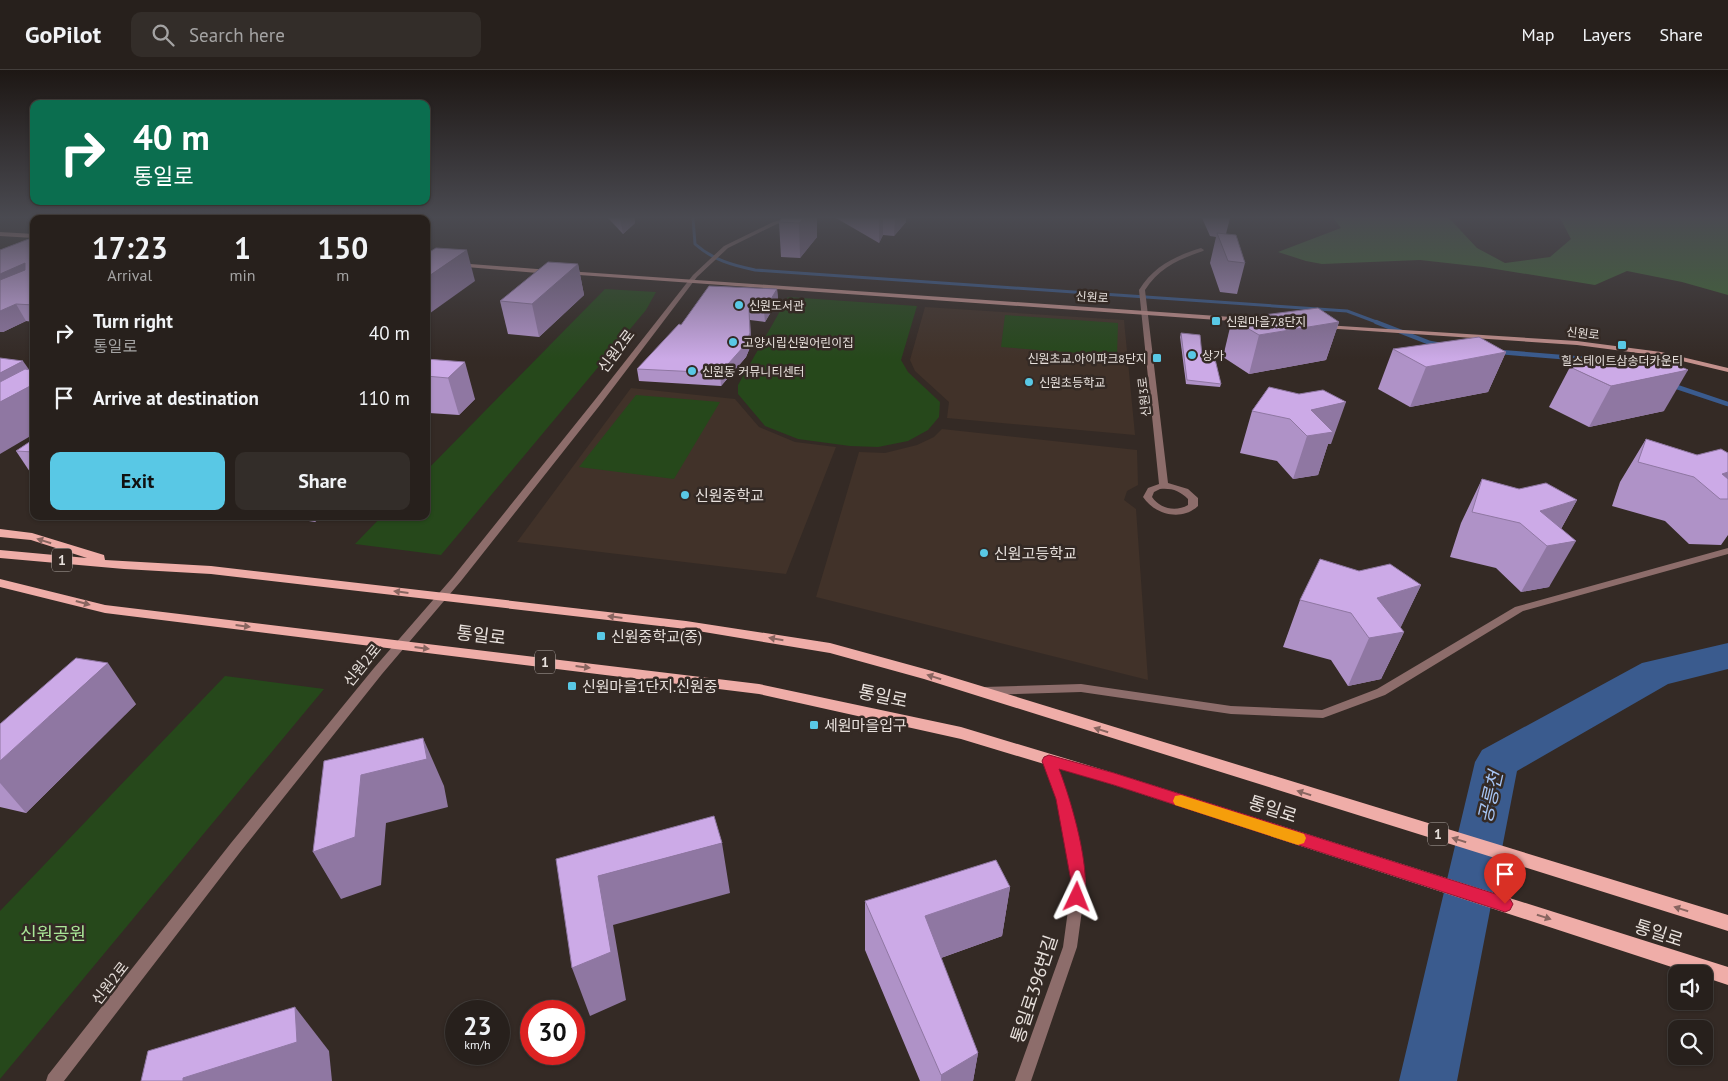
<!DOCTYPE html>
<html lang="en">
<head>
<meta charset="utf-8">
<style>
  :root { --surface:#27201c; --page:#332d29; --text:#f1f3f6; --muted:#a4a3a3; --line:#433e3b; --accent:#59c8e5 }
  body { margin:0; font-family:"PT Sans","Noto Sans KR",sans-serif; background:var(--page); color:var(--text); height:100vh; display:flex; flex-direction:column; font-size:19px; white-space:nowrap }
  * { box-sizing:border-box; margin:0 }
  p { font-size:16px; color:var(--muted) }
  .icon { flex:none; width:28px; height:28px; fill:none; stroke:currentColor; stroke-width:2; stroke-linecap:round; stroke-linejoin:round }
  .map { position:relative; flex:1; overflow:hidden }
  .side { position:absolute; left:30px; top:145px; width:400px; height:305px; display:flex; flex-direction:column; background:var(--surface); border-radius:10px; box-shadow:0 1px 4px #0004,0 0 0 1px var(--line) }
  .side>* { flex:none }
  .top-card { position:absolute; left:30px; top:30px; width:400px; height:105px; border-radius:10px; box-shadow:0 1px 4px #0004,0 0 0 1px var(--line); background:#0b6e4f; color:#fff; overflow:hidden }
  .controls { position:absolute; left:1668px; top:895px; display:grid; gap:10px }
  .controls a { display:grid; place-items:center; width:45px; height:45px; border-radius:10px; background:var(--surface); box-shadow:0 1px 4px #0004,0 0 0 1px var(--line); font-size:25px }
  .speed { position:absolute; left:445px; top:930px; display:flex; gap:10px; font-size:25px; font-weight:700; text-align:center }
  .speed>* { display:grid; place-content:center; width:65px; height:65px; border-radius:50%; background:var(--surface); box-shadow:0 1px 4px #0004,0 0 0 1px var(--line); line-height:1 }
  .speed small { font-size:12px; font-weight:400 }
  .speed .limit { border:8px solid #d22; background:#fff; color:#111 }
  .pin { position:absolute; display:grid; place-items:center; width:42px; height:42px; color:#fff; margin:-51px -21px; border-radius:50% 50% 50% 0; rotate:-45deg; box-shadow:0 0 5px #0007 }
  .pin .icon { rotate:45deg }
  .me { position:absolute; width:55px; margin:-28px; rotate:2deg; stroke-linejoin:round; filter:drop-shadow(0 0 4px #0008) }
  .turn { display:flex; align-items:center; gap:18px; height:105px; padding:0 20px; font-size:22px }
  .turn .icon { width:65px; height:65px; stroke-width:2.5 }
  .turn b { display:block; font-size:35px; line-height:42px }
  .eta { display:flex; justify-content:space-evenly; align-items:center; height:85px; text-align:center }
  .eta b { font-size:30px; font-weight:700; line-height:35px }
  .button { display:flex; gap:10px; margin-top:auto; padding:10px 20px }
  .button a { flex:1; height:58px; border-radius:10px; background:var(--accent); color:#111; font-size:20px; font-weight:700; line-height:58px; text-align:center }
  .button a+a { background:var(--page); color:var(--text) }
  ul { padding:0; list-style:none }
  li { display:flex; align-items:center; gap:15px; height:65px; padding:0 20px }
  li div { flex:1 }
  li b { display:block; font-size:19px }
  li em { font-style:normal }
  header { display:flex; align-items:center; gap:30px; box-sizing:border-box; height:70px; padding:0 25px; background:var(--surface); border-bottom:1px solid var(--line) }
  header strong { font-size:24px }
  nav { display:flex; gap:28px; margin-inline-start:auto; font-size:18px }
  .search { width:350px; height:45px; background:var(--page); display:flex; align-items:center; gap:12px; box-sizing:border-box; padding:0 18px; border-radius:10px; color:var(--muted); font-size:19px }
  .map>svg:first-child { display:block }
</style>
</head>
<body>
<header>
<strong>GoPilot</strong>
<div class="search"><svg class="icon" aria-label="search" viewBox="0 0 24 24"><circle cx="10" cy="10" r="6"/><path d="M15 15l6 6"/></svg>Search here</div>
<nav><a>Map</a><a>Layers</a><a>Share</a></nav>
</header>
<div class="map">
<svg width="1728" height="1011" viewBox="0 0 1728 1011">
  <rect width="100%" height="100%" fill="#342a25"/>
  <g fill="#413229">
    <polygon points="925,237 1124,250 1135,365 947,348 949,332 915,301 910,290"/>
    <polygon points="631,318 735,329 759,357 795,372 836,377 786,504 517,472"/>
    <polygon points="942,359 1137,380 1138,415 1127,421 1124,430 1136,439 1148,610 816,527 859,382 885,383 917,375 934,367"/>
  </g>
  <g fill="#26481b">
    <polygon points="605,219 656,222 646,240 441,485 355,474 382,446 426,446 426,401"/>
    <polygon points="788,227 917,236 901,290 908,302 940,332 939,347 928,360 908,371 878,377 850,376 798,369 765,356 738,324 738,315"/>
    <polygon points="1005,245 1118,253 1117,286 1001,277"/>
    <polygon points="636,325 720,332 674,409 579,397"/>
    <polygon points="225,606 324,619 0,1009 0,841"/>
  </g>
  <polygon fill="#406934" points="1333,148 1449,148 1477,178 1505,193 1550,187 1571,169 1560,148 1728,148 1728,225 1682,212 1627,201 1595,215 1483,197 1420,190 1322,194 1306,191 1278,182 1341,158"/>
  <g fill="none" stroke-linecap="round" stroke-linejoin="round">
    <path stroke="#3a5b8e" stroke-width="3" d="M 693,148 L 695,174 C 713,190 732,195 755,200 L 1347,241 L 1379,253"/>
    <g stroke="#3a5b8e" stroke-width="4.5">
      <polyline points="1376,252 1430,273 1441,275"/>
      <polyline points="1500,282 1598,290 1612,294"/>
      <polyline points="1671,315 1728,334"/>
    </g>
    <polygon fill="#3a5b8e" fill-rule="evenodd" points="1728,573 1728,599 1668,614 1517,701 1457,1011 1399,1011 1475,692 1482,680 1642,593"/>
    <g fill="#8d6d6b" fill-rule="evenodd">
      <polygon points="788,148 796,148 777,154 728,178 697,207 600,335 461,511 382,604 241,781 64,1011 46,1011 48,1005 231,773 374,598 453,507 594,331 693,205 724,176 773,152"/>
      <path d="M 1201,178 L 1204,180 L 1203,181 C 1179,189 1159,198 1145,220 L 1168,413 L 1188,419 L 1198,428 L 1198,436 C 1181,452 1154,444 1143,427 L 1148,418 L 1159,414 L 1139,220 C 1154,196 1175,186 1201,178 ZM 1160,419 C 1172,418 1180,421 1188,429 L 1188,435 C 1176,442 1160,439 1152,427 L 1154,422 Z"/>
      <polygon points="1728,478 1728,484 1523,541 1385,625 1323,648 1231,644 1081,622 984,625 980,624 978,621 980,618 984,617 1081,614 1231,636 1322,640 1377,619 1515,537"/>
      <polygon points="1049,686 1053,688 1055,691 1069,729 1086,811 1077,877 1031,1011 1015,1011 1063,877 1072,811 1057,729 1043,691 1045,688"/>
    </g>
    <g fill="#c4918d" fill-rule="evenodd">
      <polygon points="0,162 34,164 34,168 0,166"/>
      <polygon points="457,193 550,200 553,202 550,204 455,196 455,194"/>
      <polygon points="567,201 1246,248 1249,250 1246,252 565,204 564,203"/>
      <polygon points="1325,255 1577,271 1661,282 1728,298 1728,302 1661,286 1577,275 1323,258 1322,257"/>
    </g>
    <g fill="#efada8" fill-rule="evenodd">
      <polygon points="0,459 32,463 104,485 105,490 211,496 686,551 830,573 932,601 1728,845 1728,861 924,609 830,583 686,559 211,504 124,499 0,488 0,480 87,488 31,470 0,467"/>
      <polygon points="0,509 105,535 759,614 961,657 1114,703 1728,897 1728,915 1704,907 1704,904 1693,904 1114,715 961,669 759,624 105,543 0,517"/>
    </g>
  </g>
  <g fill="#af92c7">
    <polygon points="127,148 204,148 202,149 128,149"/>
    <polygon points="608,148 635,148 635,153 623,164"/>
    <polygon points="782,148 817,148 817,167 800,188 781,187 779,152"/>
    <polygon points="836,148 906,148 906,152 894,166 883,165 879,173"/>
    <polygon points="1202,148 1230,148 1226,164 1245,193 1237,224 1220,222 1210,193 1216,167 1210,166"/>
    <polygon points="34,167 34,252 26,251 3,262 0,262 0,180"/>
    <polygon points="578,194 584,225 539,267 508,264 500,231"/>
    <polygon points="777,219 778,230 765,252 750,250 751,275 746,287 721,316 639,311 637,299 681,255"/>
    <polygon points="1232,249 1339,252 1326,290 1249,304 1223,287"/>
    <polygon points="1181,263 1202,286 1221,314 1220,317 1186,314 1180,267"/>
    <polygon points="1393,279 1506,282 1488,322 1410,337 1378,319"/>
    <polygon points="426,289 475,329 459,345 429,343 426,346"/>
    <polygon points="1570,297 1664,341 1589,357 1549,337"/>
    <polygon points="1269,317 1331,374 1328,374 1318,405 1293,409 1277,391 1240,383 1252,341"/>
    <polygon points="34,369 34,408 16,381"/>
    <polygon points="1646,369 1697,385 1728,383 1728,465 1721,475 1689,474 1665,451 1612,436 1620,412"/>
    <polygon points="1482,409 1519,419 1577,430 1561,459 1549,517 1521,522 1496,498 1450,487 1461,453"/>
    <polygon points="278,446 322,446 315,452"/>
    <polygon points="1359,501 1421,515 1400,558 1404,562 1381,609 1348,616 1331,590 1283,577 1300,530"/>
    <polygon points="136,634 26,743 0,737 0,654"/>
    <polygon points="1010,817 1002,866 941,888 978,983 973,1011 920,1011 865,880 865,831"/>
  </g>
  <g fill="#8f77a2">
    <polygon points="186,148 204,148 202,149 186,149"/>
    <polygon points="620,148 635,148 635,153 623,164"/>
    <polygon points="804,148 817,148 817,167 800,188 799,153"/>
    <polygon points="879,148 883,148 883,165 879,173"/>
    <polygon points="895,148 906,148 906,152 894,166"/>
    <polygon points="467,180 475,211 426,246 426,208"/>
    <polygon points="25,193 34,208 0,225 0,204"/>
    <polygon points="578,194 584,225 539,267 532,234"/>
    <polygon points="777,219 778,230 765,252 764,241"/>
    <polygon points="16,234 26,251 3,262 0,262 0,241"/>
    <polygon points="749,239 751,275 746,287 721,316 720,303"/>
    <polygon points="1339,252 1326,290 1249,304 1259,265"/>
    <polygon points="1506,282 1488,322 1410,337 1426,297"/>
    <polygon points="23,291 30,301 0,318 0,303"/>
    <polygon points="465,292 475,329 459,345 448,308"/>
    <polygon points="1688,300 1664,341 1589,357 1611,316"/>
    <polygon points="34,314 34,364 0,384 0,332"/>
    <polygon points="1346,332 1331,374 1328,374 1318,405 1293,409 1307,366 1311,340"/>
    <polygon points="426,334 429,343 426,346"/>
    <polygon points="1728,402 1728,429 1722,404"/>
    <polygon points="1577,430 1552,475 1576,471 1549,517 1521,522 1547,476 1540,441"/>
    <polygon points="313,446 322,446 315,452"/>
    <polygon points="1421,515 1399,561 1404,562 1381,609 1348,616 1369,568 1377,528"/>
    <polygon points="108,593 136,634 26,743 0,713 0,691"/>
    <polygon points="423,668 444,716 448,737 386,753 381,815 341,829 313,782 361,705"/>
    <polygon points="722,773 730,823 613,855 626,930 590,946 572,898 598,806"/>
    <polygon points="1010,817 1002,866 921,895 925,846"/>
    <polygon points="295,937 329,981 332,1011 183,1011 183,1008"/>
    <polygon points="978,983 973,1011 941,1011 941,1005"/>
  </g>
  <g fill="#ccaae7" stroke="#8f77a2">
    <polygon points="221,148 271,148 269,149 232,149"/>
    <polygon points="782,148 804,148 799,153 779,152"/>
    <polygon points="1217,163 1236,165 1245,193 1228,191"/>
    <polygon points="34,167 34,235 16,234 0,241 0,210 25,200 25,193 0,204 0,180"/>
    <polygon points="436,178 467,180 426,208 426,184"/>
    <polygon points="548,192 578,194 532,234 500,231"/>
    <polygon points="709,216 777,219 764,241 749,239 750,263 745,275 720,303 637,299 679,254 681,255"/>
    <polygon points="1318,238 1339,252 1259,265 1232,249"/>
    <polygon points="1181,263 1200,265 1202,286 1214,285 1221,314 1187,310"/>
    <polygon points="1479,267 1506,282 1426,297 1393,279"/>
    <polygon points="1656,285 1688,300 1611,316 1570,297"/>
    <polygon points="0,288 23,291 0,303"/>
    <polygon points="426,289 465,292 448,308 426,306"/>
    <polygon points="34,298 34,314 0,332 0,312 25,299 31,300"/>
    <polygon points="1269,317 1299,324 1323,320 1346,332 1311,340 1333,362 1307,366 1290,349 1252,341"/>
    <polygon points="34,369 34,382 16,381"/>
    <polygon points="1646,369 1697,385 1721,379 1728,383 1728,402 1722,404 1728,409 1728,429 1720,429 1694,407 1638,392"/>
    <polygon points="1482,409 1519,419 1546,413 1577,430 1540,441 1576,471 1547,476 1520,453 1472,442"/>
    <polygon points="1320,489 1359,501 1390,494 1421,515 1377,528 1404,562 1369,568 1351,543 1300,530"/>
    <polygon points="76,588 108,593 0,691 0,654"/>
    <polygon points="423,668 427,689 361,705 355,767 313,782 324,691"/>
    <polygon points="714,746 722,773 598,806 611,882 572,898 556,789"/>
    <polygon points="996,790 1010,817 925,846 978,983 941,1005 865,831"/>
    <polygon points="295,937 297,972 183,1008 183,1011 141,1011 148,981"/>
  </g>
  <defs><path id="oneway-solid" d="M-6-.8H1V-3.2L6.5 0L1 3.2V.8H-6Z" transform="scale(1.25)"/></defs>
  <g fill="#886560">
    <use href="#oneway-solid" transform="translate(44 471) rotate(-163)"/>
    <use href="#oneway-solid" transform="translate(401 522) rotate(-173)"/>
    <use href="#oneway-solid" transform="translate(83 533) rotate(15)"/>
    <use href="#oneway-solid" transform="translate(615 547) rotate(-173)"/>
    <use href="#oneway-solid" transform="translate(243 556) rotate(7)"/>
    <use href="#oneway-solid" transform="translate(776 569) rotate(-170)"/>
    <use href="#oneway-solid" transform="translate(422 578) rotate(7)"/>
    <use href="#oneway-solid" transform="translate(583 597) rotate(7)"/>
    <use href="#oneway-solid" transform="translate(934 607) rotate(-163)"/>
    <use href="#oneway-solid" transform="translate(1101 660) rotate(-163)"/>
    <use href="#oneway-solid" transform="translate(1304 723) rotate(-163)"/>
    <use href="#oneway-solid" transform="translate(1459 770) rotate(-163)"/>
    <use href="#oneway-solid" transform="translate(1681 839) rotate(-163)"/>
    <use href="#oneway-solid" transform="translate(1544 847) rotate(18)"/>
  </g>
  <linearGradient id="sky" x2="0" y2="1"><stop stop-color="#1d1714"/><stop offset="0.51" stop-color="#4a4a51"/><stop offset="1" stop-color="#4a4a51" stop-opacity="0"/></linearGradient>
  <rect width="1728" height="289" fill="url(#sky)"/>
  <path fill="#e11d48" stroke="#92132f" d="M 1049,685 L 1114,703 L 1505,827 L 1510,829 L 1513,834 L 1510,840 L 1505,842 L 1114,715 L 1059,699 C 1070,727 1094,806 1082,832 L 1077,834 L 1071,832 L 1069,827 L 1071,811 L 1056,729 L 1042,691 L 1044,687 Z"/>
  <polygon fill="#f59e0b" points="1181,725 1298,762 1304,764 1306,768 1304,773 1298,775 1175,735 1173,731 1175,726"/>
  <g fill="#59c8e5" stroke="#342a25" stroke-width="2">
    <circle cx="739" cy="235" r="5"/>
    <rect x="1211" y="246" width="10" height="10" rx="2.5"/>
    <circle cx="733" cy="272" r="5"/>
    <rect x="1617" y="270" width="10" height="10" rx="2.5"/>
    <circle cx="1192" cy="285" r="5"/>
    <rect x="1152" y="283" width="10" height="10" rx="2.5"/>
    <circle cx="692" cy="301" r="5"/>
    <circle cx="1029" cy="312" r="5"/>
    <circle cx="685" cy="425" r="5"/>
    <circle cx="984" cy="483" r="5"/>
    <rect x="596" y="561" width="10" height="10" rx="2.5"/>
    <rect x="567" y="611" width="10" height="10" rx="2.5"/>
    <rect x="809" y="650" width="10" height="10" rx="2.5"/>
  </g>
  <g text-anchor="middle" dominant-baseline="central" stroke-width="5" stroke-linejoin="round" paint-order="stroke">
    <g font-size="12" fill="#e7e0dc" stroke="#342a25">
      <text transform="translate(1092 227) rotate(4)">신원로</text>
      <text transform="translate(1583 263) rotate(6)">신원로</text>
      <text transform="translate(1144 327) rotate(-96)">신원3로</text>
    </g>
    <g font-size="12" fill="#e7e0dc" stroke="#342a25" text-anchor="start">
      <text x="749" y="235">신원도서관</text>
      <text x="1226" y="251">신원마을7.8단지</text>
      <text x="743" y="272">고양시립신원어린이집</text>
      <text x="1202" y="285">상가</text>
      <text x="1147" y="288" text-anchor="end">신원초교.아이파크8단지</text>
      <text x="1622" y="290" text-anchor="middle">힐스테이트삼송더카운티</text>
      <text x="702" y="301">신원동 커뮤니티센터</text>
      <text x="1039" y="312">신원초등학교</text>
    </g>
    <g fill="#342a25" stroke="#b1a9a5" stroke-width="1">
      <rect x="52" y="478.5" width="20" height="23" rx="4"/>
      <rect x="535" y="580.5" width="20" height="23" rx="4"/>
      <rect x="1428" y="752.5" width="20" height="23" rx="4"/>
    </g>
    <g font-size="14" font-weight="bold" fill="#e7e0dc">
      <text x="62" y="490">1</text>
      <text x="545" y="592">1</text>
      <text x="1438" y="764">1</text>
    </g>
    <g font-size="15" fill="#e7e0dc" stroke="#342a25">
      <text transform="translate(616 281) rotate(-53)">신원2로</text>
      <text transform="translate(362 595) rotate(-51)">신원2로</text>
      <text transform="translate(110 913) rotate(-52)">신원2로</text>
    </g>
    <g font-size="15" fill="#e7e0dc" stroke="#342a25" text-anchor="start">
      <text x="695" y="425">신원중학교</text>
      <text x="994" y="483">신원고등학교</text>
      <text x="611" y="566">신원중학교(중)</text>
      <text x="582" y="616">신원마을1단지.신원중</text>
      <text x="824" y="655">세원마을입구</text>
    </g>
    <g font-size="18" fill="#e7e0dc" stroke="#342a25">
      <text transform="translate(481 565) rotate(7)">통일로</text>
      <text transform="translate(883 626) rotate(12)">통일로</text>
      <text transform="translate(1273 739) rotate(18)">통일로</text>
      <text transform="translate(1659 863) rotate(18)">통일로</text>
      <text transform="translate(1034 919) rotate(-72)">통일로396번길</text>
    </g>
    <g font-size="18" fill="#a9e697" stroke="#342a25">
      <text x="53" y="863">신원공원</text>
    </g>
    <g font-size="19" font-style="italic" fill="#a6c4f3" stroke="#342a25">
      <text transform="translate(1490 727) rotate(-77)">공릉천</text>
    </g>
  </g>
</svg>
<div class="controls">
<a><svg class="icon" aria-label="sound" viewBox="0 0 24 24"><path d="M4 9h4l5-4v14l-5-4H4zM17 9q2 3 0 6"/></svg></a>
<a><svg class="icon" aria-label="search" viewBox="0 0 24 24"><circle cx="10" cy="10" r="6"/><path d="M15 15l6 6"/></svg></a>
</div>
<div class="speed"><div>23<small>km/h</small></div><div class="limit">30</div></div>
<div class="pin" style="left:1505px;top:834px;background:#d93025"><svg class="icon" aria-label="arrive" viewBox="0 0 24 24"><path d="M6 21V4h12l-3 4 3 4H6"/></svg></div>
<svg class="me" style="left:1077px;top:827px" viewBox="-20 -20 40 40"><path d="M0-17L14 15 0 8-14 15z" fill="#e11d48" stroke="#fff" stroke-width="4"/></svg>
<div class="top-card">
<div class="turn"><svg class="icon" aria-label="right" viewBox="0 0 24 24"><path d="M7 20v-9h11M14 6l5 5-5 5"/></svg><div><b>40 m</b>통일로</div></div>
</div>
<section class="side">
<div class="eta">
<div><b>17:23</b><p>Arrival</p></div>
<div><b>1</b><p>min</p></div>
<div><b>150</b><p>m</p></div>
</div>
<ul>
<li><svg class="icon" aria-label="right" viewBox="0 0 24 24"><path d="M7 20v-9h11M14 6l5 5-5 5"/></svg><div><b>Turn right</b><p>통일로</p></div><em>40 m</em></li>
<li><svg class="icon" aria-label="arrive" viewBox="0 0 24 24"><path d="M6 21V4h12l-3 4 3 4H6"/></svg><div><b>Arrive at destination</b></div><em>110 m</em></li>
</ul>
<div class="button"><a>Exit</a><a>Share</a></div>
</section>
</div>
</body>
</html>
